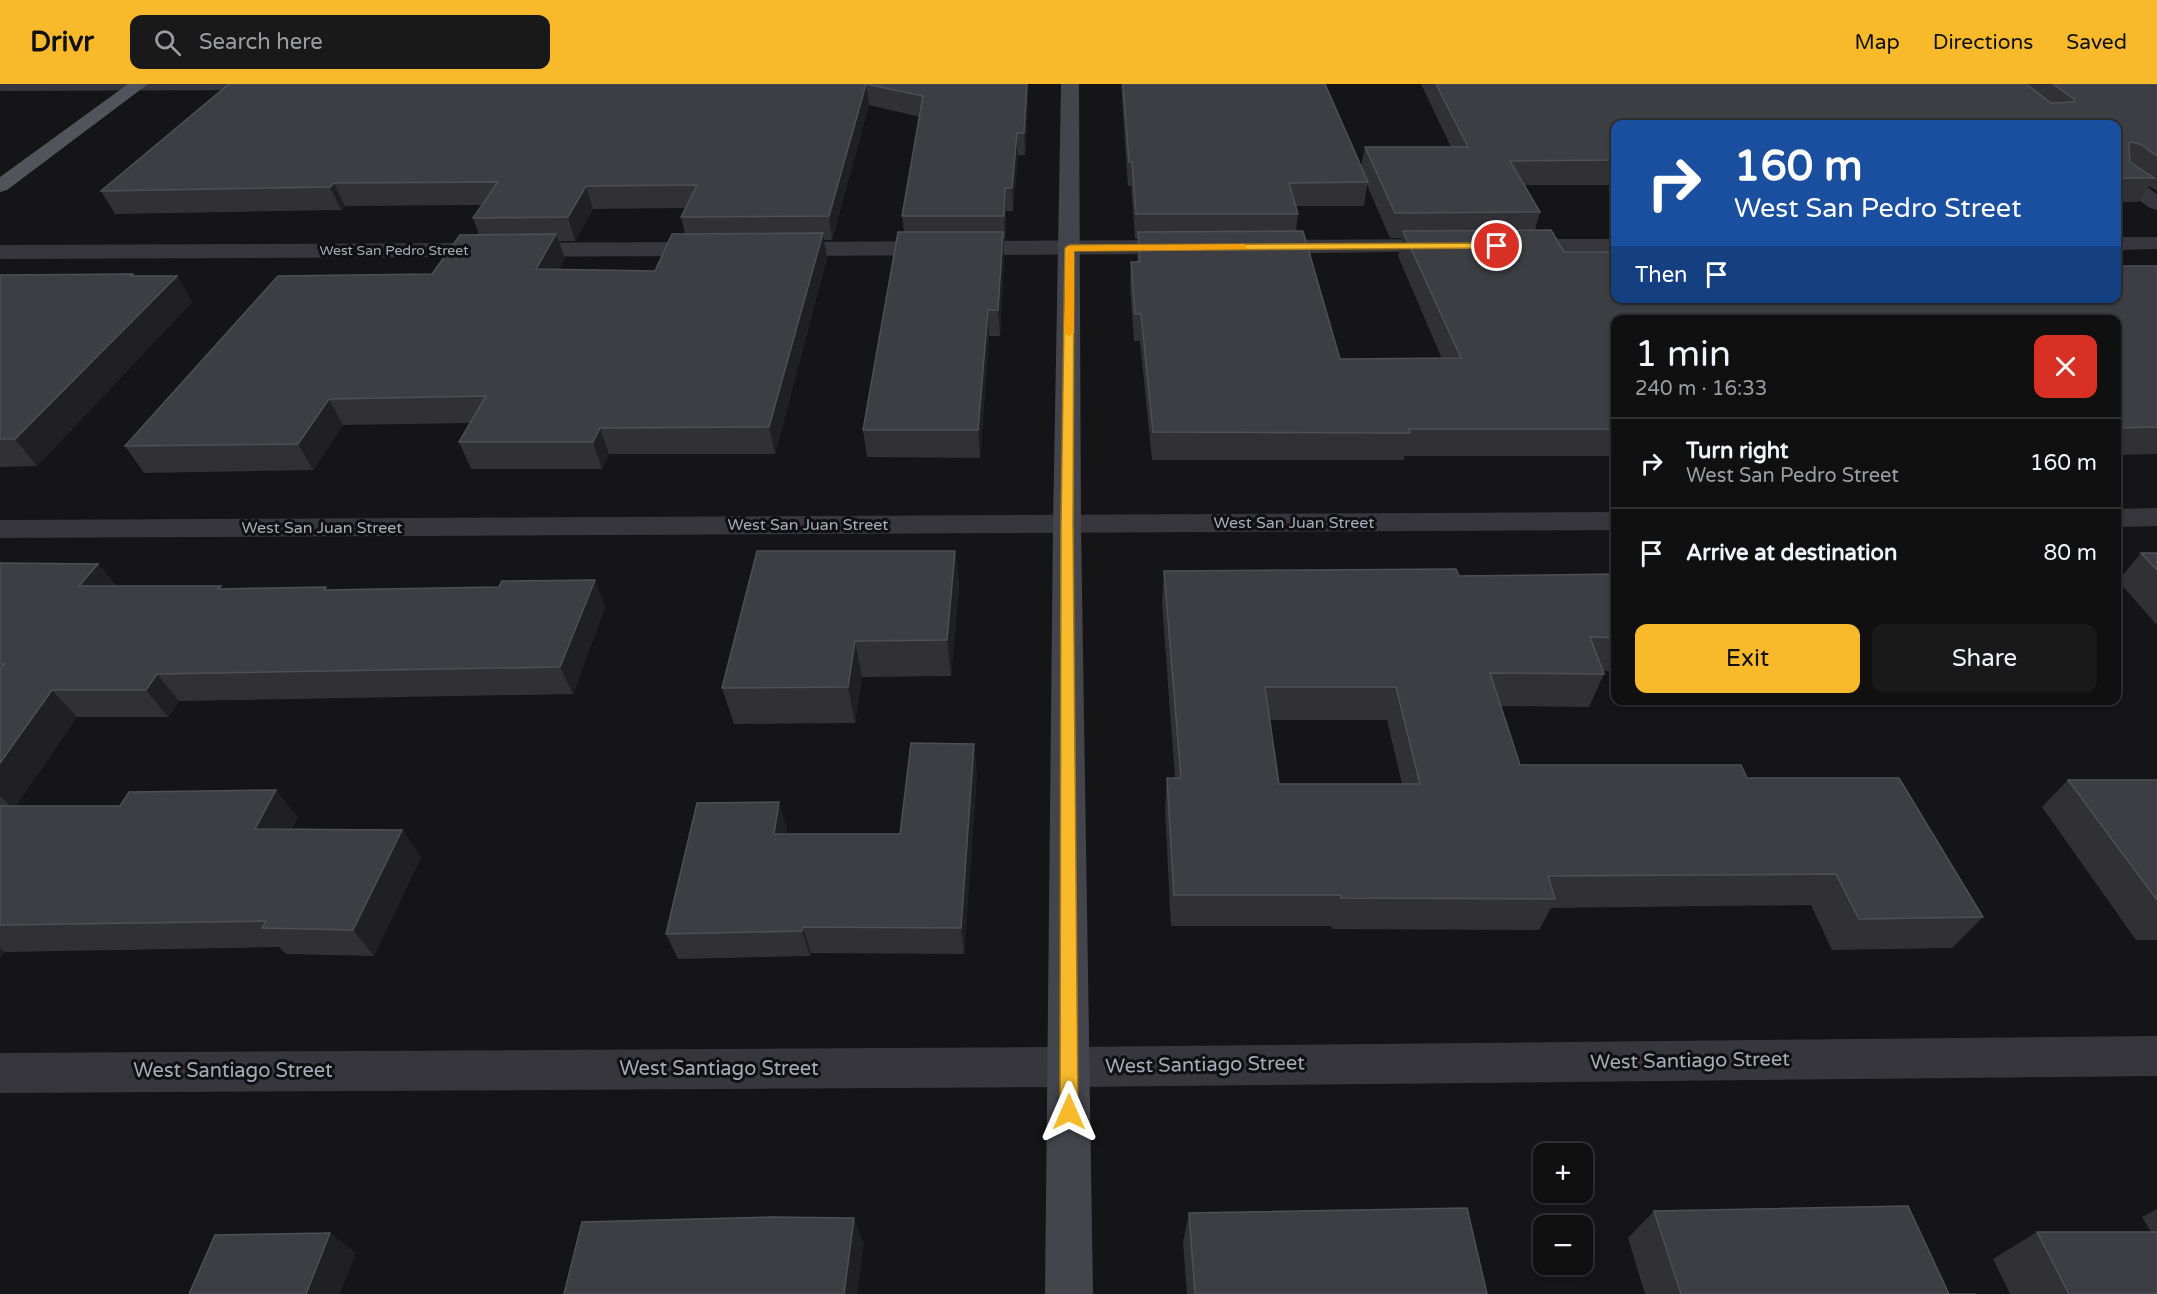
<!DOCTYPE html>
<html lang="en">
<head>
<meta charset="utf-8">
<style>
  :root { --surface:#101011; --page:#19191a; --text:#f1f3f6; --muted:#9c9d9f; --line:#303031; --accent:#f8ba2b }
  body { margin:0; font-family:"Varela Round",sans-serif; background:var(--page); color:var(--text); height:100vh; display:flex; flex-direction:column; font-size:22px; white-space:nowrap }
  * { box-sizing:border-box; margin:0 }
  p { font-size:20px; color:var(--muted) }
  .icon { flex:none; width:33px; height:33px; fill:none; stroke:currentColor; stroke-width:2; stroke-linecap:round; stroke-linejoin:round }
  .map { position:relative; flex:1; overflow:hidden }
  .sheet { position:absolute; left:1611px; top:231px; width:510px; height:390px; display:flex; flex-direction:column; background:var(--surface); border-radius:12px; box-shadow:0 2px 4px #0004,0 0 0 2px var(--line) }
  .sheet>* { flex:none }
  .hud { position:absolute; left:1611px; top:36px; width:510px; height:183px; border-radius:12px; box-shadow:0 2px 4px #0004,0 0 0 2px var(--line); background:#1a4fa0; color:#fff; overflow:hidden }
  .tools { position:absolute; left:1533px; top:1059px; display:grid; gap:12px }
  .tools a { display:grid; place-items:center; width:60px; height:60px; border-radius:12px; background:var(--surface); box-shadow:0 2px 4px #0004,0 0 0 2px var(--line); font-size:30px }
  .pin { position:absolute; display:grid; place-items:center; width:51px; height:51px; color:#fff; margin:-26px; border:3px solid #fff; border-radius:50%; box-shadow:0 2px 6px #0007 }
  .me { position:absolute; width:66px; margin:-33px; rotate:0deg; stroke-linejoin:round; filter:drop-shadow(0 0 4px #0008) }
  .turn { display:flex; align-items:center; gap:21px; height:126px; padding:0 24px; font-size:27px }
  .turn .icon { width:78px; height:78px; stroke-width:2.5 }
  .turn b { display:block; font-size:42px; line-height:51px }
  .then { display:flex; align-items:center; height:57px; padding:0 24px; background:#0003; gap:12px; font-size:22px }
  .round { display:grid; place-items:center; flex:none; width:63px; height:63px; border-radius:12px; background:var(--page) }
  .summary { display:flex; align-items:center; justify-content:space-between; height:102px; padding:0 24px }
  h1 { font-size:36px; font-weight:600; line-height:45px }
  .cta { display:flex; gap:12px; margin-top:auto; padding:12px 24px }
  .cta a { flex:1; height:69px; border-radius:12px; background:var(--accent); color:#111; font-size:24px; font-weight:600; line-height:69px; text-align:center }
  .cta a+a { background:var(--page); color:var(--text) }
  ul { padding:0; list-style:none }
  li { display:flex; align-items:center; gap:18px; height:90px; padding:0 24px; border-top:2px solid var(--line) }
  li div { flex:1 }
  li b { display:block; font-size:22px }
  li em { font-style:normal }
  header { display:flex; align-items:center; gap:36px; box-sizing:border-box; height:84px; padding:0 30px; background:var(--accent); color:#111 }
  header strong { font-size:28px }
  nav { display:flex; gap:33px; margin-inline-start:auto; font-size:21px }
  .search { width:420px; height:54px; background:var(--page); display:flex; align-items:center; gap:15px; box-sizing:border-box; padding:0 21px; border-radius:12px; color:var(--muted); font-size:22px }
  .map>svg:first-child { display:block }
</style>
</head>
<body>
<header>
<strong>Drivr</strong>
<div class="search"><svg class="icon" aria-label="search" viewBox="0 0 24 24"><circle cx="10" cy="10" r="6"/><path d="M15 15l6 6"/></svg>Search here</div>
<nav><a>Map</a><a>Directions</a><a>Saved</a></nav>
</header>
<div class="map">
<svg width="2157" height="1210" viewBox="0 0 2157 1210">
  <rect width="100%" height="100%" fill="#151517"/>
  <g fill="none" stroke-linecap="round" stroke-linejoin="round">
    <g fill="#36363c" fill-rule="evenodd">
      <polygon points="0,0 282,0 283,1 280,5 274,6 0,7"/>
      <polygon points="2116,84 2123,86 2157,110 2157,126 2150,124 2116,100"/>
      <polygon points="2116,153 2157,153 2157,165 2116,166"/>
      <polygon points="1444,155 1452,157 1455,162 1452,167 1262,170 1254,168 1251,163 1254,158 1262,156"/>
      <polygon points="1517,155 1616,155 1616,169 1509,167 1506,162 1509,157"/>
      <polygon points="1183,156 1191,158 1194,163 1191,168 1183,170 782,172 774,170 771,165 774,160 782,158"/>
      <polygon points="709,158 717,160 720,165 717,170 709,172 0,175 0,161"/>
      <polygon points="2157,424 2157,442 2116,443 2116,425"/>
      <polygon points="1616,428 1616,446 0,454 0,436"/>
      <polygon points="2157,952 2157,992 1069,1003 0,1009 0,969 1069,963"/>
    </g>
    <polygon fill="#44454c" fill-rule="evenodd" points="1061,0 1079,0 1081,440 1093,1210 1045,1210 1053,440"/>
    <polygon fill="#52535b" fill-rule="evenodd" points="128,0 148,0 7,106 0,108 0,93"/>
  </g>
  <g fill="#313135" fill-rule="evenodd">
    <path d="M 229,0 L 1027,0 L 1028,21 L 1025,71 L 1018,71 L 1013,127 L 1006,127 L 1005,155 L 1003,155 L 1004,174 L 1000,252 L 989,252 L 980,374 L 867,373 L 863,346 L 904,148 L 902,132 L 920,33 L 869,21 L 832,156 L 824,156 L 827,174 L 775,370 L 609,370 L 602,385 L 471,385 L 459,358 L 470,339 L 343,341 L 313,386 L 144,389 L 125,362 L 432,190 L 479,151 L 473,134 L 482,121 L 345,122 L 341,126 L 115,130 L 101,107 ZM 686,124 L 681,133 L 685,150 L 655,187 L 559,185 L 565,175 L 559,157 L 575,157 L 593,125 Z"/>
    <path d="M 1121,0 L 1325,0 L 1361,83 L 1365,63 L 1451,63 L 1421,0 L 2157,0 L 2157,107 L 2149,102 L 2138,118 L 2116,118 L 2116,40 L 1616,40 L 1616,102 L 1614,101 L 1525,101 L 1540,128 L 1535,146 L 1564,168 L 1616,214 L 2157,182 L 2157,370 L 2116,371 L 2116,236 L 1616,236 L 1616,372 L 1404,372 L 1404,376 L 1152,376 L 1140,257 L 1134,257 L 1130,203 L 1131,178 L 1137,178 L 1138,155 L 1135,155 L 1131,102 L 1128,102 ZM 1367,101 L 1390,154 L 1402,154 L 1398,172 L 1442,275 L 1340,275 L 1296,147 L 1298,130 L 1296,122 L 1364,122 Z"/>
    <polygon points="0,191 177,192 192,218 37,382 0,383"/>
    <polygon points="955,467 959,503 951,592 862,593 855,639 734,640 722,604"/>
    <polygon points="2141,469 2157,469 2157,541 2118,497"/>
    <polygon points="0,479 98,480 116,502 223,505 326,503 327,506 499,503 595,496 605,523 573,610 179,617 168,633 77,633 16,722 298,733 291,745 402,746 421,773 374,872 286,870 279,863 5,868 0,874"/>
    <path d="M 1164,487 L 1459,492 L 1616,490 L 1616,587 L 1603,587 L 1604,590 L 1589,623 L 1501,622 L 1520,681 L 1747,694 L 1983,833 L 1952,864 L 1832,866 L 1811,821 L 1551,824 L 1539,846 L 1332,845 L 1331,842 L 1171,842 L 1165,726 L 1167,694 L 1175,694 L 1162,520 ZM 1270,636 L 1387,636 L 1402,700 L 1279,700 Z"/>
    <polygon points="1966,616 2085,616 2083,618 1968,619"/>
    <polygon points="977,688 964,870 811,869 810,872 678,875 666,850 787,745 786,750 900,750"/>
    <polygon points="2068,696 2157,696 2157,856 2136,856 2042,723"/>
    <polygon points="2157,1125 2157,1210 2010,1210 1993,1175 2037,1148 2151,1148 2142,1133"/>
    <polygon points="1654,1127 1949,1210 1977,1210 1645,1210 1628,1154"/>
    <polygon points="1189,1129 1487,1210 1187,1210 1183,1158"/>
  </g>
  <g fill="#202023">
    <polygon points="866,0 869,21 832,156 829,132"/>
    <polygon points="1027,0 1028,21 1025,71 1024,49"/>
    <polygon points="1017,49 1018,71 1013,127 1012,104"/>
    <polygon points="334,99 345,122 341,126 330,103"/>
    <polygon points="586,102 593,125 575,157 568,133"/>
    <polygon points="1005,104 1006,127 1005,155 1004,132"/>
    <polygon points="1003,148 1004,174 1000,252 998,226"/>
    <polygon points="823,149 827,174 775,370 769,343"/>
    <polygon points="556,150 565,175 545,210 536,185"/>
    <polygon points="177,192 192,218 37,382 15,355"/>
    <polygon points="988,226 989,252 980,374 978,346"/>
    <polygon points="329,315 343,341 313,386 298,360"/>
    <polygon points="600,344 609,370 602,385 593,358"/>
    <polygon points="955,467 959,503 951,592 947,556"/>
    <polygon points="98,480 119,507 79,502"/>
    <polygon points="595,496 605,523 573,610 560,583"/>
    <polygon points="855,557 862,593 855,639 848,603"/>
    <polygon points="157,590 179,617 168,633 146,606"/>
    <polygon points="52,606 77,633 14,725 0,712 0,679"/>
    <polygon points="974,660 977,688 964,870 961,844"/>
    <polygon points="276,706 298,733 277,772 255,745"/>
    <polygon points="779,718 787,745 782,777 774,750"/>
    <polygon points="402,746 421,773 374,872 353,846"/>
    <polygon points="803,843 811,869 810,872 802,847"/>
    <polygon points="0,864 5,868 0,874"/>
    <polygon points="854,1134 864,1160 857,1210 844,1210"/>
    <polygon points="330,1149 356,1169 340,1210 306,1210"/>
  </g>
  <g fill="#3d3e43" stroke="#4e4f55" stroke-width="1.5" fill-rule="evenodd">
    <polygon points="229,0 1027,0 1024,49 1017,49 1012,104 1005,104 1004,132 902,132 923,12 866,0 829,132 681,133 697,101 586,102 568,133 473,134 498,98 334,99 330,103 101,107"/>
    <polygon points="1123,0 1325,0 1368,98 1289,99 1298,130 1136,130 1132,78 1129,78"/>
    <polygon points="1436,0 2026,0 2051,19 2074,18 2074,15 2053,0 2157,0 2157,72 2140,60 2132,58 2129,60 2130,78 2154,94 2116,94 2116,40 1616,40 1616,76 1510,77 1540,128 1395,129 1365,63 1468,63"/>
    <polygon points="1551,146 1564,168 1616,168 1616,214 2116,214 2116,182 2157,182 2157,343 2116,344 2116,236 1616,236 1616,345 1409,345 1410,349 1153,348 1141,230 1135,230 1131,178 1140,178 1138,148 1303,147 1340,275 1461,274 1403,147"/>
    <polygon points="898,148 1003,148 998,226 988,226 978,346 863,346"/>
    <polygon points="823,149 769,343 600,344 593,358 459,358 486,312 329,315 298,360 125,362 278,192 432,190 460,151 556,150 536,185 655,187 672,150"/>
    <polygon points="133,190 131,192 177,192 15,355 0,355 0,191"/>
    <polygon points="757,467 955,467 947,556 855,557 848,603 722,604"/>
    <polygon points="2141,469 2157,469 2157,486"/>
    <polygon points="0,479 98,480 79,502 221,502 218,505 326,503 324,506 499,503 502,497 595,496 560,583 157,590 146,606 52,606 0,679 0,585 4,580 0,580"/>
    <path d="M 1456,485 L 1459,492 L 1616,490 L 1616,554 L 1590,553 L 1604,590 L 1490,589 L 1520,681 L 1741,681 L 1747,694 L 1899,694 L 1983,833 L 1859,835 L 1836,790 L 1548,792 L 1555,815 L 1341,814 L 1340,811 L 1174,811 L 1167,694 L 1181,694 L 1164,487 ZM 1265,603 L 1396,603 L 1420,700 L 1279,700 Z"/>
    <polygon points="911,659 974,660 961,844 803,843 802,847 666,850 697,719 779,718 774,750 900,750"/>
    <polygon points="2068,696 2157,696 2157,816"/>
    <polygon points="276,706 255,745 402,746 353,846 262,844 266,837 0,841 0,722 120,722 129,708"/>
    <polygon points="1908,1122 1949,1210 1976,1210 1681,1210 1654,1127"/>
    <polygon points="1467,1124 1487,1210 1195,1210 1189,1129"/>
    <polygon points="771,1133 854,1134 844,1210 564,1210 582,1138"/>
    <polygon points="2037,1148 2157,1148 2157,1210 2069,1210"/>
    <polygon points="330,1149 306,1210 189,1210 215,1151"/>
  </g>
  <polygon fill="#f8ba2b" stroke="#a1791c" stroke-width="1.5" points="1497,159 1501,162 1500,164 1074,167 1073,440 1078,1028 1076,1034 1069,1037 1063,1034 1060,1028 1061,440 1065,164 1070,161"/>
  <polygon fill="#f59e0b" points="1243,160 1246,161 1246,165 1074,167 1074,249 1069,252 1064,249 1067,162"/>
  <g text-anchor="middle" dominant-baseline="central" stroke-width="6" stroke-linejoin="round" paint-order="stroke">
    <g font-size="14" fill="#a6abb7" stroke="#101012">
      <text x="394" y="166">West San Pedro Street</text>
    </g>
    <g font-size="16" fill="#a6abb7" stroke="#101012">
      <text x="1294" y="439">West San Juan Street</text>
      <text x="808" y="441">West San Juan Street</text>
      <text x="322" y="444">West San Juan Street</text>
    </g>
    <g font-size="20" fill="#a6abb7" stroke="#101012">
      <text transform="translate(1690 977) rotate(-1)">West Santiago Street</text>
      <text transform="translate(1205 981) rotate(-1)">West Santiago Street</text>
      <text x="719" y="985">West Santiago Street</text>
      <text x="233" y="987">West Santiago Street</text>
    </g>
  </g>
</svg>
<div class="tools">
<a>+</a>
<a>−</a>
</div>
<div class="pin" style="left:1497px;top:162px;background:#d93025"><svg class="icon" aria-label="arrive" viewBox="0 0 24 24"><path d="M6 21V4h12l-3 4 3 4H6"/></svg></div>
<svg class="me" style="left:1069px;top:1028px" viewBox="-20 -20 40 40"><path d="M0-17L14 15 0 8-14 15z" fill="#f8ba2b" stroke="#fff" stroke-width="4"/></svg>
<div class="hud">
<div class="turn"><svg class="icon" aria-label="right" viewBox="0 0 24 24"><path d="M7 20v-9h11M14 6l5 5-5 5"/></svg><div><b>160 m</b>West San Pedro Street</div></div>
<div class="then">Then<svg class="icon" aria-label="arrive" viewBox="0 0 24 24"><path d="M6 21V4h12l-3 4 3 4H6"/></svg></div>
</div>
<section class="sheet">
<div class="summary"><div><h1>1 min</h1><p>240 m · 16:33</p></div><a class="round" style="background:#d93025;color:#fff"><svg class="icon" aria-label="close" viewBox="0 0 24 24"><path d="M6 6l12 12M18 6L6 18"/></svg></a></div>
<ul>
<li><svg class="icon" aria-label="right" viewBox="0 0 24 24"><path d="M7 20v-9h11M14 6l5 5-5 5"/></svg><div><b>Turn right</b><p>West San Pedro Street</p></div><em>160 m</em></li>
<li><svg class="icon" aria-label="arrive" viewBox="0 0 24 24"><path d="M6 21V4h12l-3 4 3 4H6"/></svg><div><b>Arrive at destination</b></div><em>80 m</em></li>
</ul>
<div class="cta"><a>Exit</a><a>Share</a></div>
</section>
</div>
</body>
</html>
